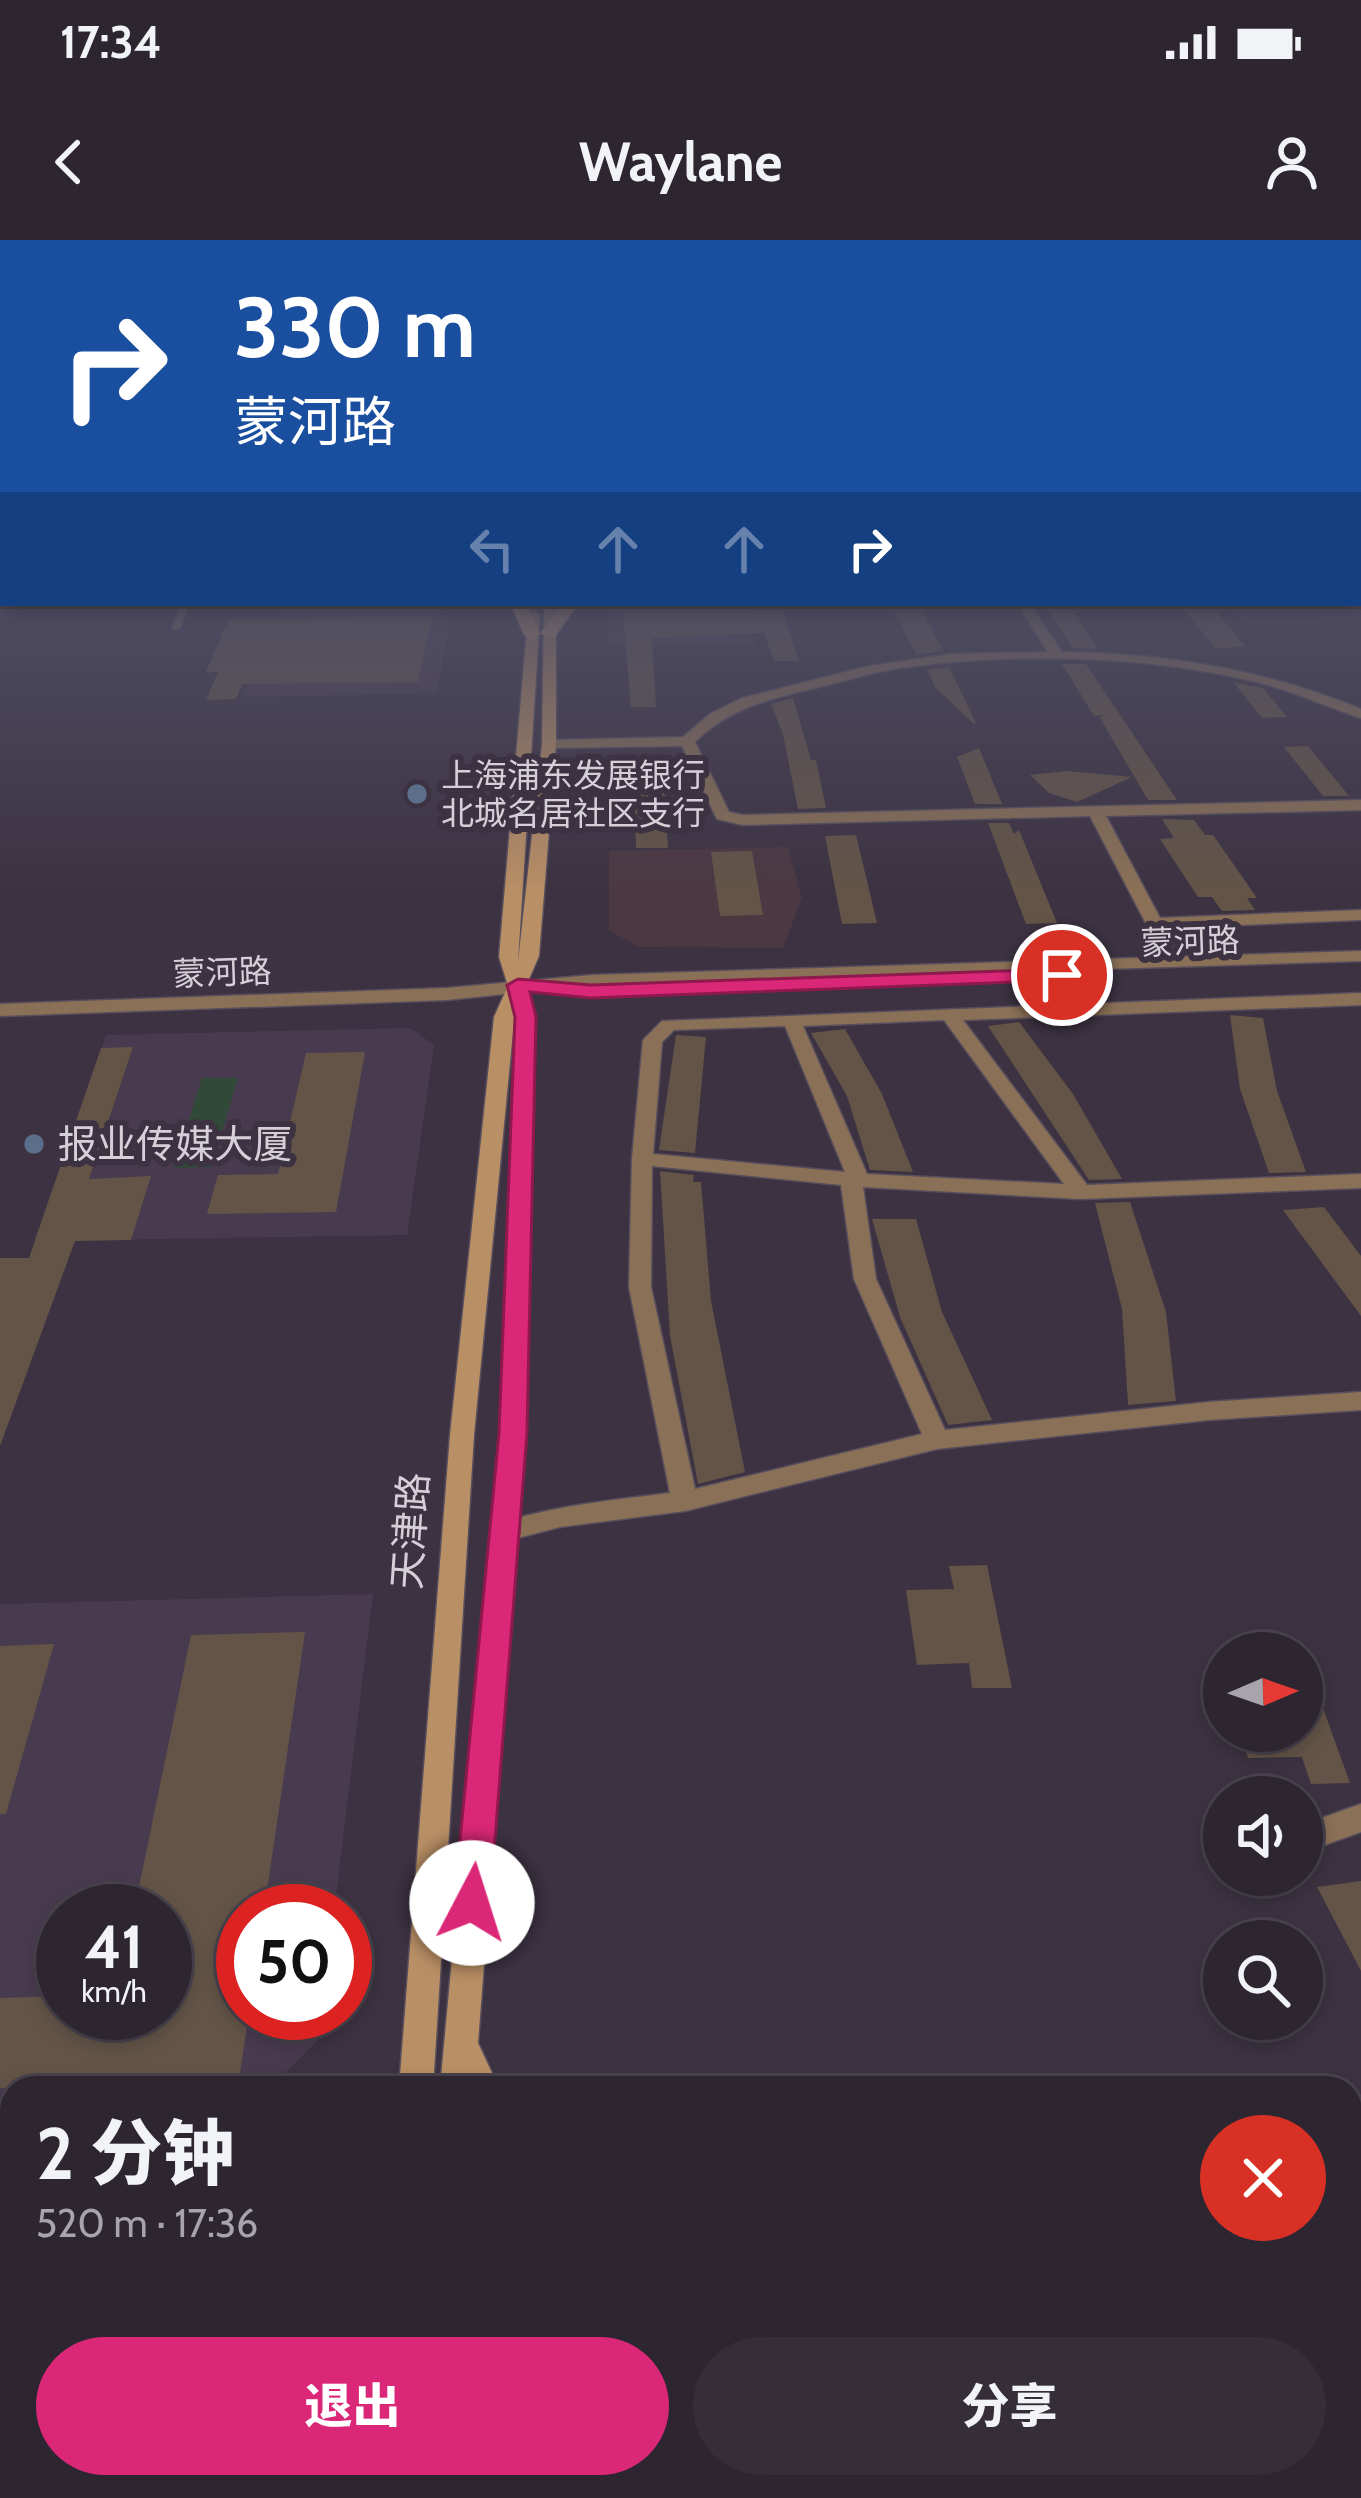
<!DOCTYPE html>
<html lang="zh">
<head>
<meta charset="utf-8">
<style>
  :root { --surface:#2d2631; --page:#352e39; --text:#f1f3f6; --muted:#a7a5ab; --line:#48434d; --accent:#db2777 }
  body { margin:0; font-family:Cabin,"Noto Sans SC",sans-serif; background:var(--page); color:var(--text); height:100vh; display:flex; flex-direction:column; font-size:45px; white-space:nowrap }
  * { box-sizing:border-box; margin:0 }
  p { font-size:39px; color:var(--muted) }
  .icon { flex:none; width:66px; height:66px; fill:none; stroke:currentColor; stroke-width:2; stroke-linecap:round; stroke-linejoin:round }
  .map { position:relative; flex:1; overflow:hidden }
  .panel { position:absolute; left:0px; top:1836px; width:1362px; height:423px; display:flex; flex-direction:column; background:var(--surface); border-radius:36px 36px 0 0; box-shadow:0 6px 18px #0003,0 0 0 3px var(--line) }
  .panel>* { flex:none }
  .banner { position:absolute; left:0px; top:0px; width:1362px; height:366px; box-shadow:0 6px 18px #0003,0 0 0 3px var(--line); background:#1a4fa0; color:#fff; overflow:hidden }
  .needle { width:78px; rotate:88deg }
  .fabs { position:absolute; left:1203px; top:1392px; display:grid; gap:24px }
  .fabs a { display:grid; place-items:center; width:120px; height:120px; border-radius:50%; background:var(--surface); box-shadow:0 6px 18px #0003,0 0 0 3px var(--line); font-size:60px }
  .speed { position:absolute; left:36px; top:1644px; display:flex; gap:24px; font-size:60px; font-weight:700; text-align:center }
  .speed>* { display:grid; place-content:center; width:156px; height:156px; border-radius:50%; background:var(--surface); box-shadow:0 6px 18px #0003,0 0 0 3px var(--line); line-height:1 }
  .speed small { font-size:30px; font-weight:400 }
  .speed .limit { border:18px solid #d22; background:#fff; color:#111 }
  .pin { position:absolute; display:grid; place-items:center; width:102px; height:102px; color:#fff; margin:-51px; border:6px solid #fff; border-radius:50%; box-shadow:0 3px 12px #0007 }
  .me { position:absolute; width:132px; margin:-66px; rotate:5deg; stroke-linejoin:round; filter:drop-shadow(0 0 9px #0008) }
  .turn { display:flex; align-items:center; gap:42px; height:252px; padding:0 36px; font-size:54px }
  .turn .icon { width:156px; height:156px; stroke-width:2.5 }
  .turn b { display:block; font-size:84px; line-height:102px }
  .lanes { display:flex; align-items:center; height:114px; padding:0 36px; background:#0003; justify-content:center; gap:60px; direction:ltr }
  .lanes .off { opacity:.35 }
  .round { display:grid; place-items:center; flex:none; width:126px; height:126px; border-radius:63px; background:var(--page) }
  .head { display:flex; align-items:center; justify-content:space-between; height:204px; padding:0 36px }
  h1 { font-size:72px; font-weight:800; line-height:90px }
  .action { display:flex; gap:24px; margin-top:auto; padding:24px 36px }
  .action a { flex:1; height:138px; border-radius:72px; background:var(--accent); color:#fff; font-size:48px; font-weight:800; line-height:138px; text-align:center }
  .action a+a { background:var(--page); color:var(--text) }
  .status { display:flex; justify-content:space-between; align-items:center; height:84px; padding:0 60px; background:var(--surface); direction:ltr }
  .status svg { height:33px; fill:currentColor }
  header { display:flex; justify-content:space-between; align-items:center; height:156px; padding:0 36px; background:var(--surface); font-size:54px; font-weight:800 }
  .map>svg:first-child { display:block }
</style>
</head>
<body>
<div class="status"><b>17:34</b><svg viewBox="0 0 49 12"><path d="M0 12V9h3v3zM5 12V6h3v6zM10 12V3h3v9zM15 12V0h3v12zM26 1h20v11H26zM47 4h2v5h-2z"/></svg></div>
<header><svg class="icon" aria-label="back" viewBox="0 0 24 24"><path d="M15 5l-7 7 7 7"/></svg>Waylane<svg class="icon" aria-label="person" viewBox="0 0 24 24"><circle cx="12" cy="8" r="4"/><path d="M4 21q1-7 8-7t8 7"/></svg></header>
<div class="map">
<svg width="1361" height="2258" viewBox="0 0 1361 2258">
  <rect width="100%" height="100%" fill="#3c3241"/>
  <g fill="#493b4f" fill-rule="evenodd">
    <polygon points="1359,360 1361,381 1258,386 1244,383 1225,363"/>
    <polygon points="611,363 745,363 756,406 607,403"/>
    <polygon points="437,372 450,380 437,453 243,457 277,374"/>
    <polygon points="410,788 434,805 407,995 34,1001 106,795"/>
    <path d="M 373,1354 L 334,1671 L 243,1671 L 243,1773 L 321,1773 L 318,1800 L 270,1848 L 12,1848 L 12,1953 L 0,1954 L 0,1364 ZM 63,1671 L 165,1671 L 165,1773 L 63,1773 Z"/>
  </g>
  <polygon fill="#4b3842" points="788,607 802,658 783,708 638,707 609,690 609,611"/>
  <polygon fill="#304939" points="202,838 238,838 212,927 174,928"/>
  <g fill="#635447">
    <polygon points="722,363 725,373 782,371 799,421 774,421 764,393 652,398 656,467 631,467 622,364"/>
    <polygon points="1179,363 1209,363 1246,407 1215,408"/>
    <polygon points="1045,365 1069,365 1098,409 1072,408"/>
    <polygon points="921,369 943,411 916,415 894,370"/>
    <polygon points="432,376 418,442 242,444 236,459 206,460 218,432 206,432 228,380"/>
    <polygon points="1062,424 1086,424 1177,560 1148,560 1100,478 1104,475 1094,476"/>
    <polygon points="949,427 976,483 974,484 935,447 927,429"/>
    <polygon points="1233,442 1263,448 1287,477 1262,478"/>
    <polygon points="793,458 811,520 816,520 826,568 798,569 783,494 771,464"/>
    <polygon points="1308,506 1349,556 1323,556 1284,507"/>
    <polygon points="979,508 1002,564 975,564 957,517"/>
    <polygon points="663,528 668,608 636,608 633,529"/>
    <polygon points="1067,531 1132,537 1077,562 1049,553 1030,535"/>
    <polygon points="1162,579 1194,580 1205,595 1213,595 1257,658 1247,658 1255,670 1222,671 1212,657 1198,657 1160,599 1174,598"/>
    <polygon points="988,583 1009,583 1014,594 1019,590 1057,683 1026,684"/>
    <polygon points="856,595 877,683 842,684 825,596"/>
    <polygon points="752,611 763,675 720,676 711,612"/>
    <polygon points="1230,775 1263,778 1277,851 1306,932 1269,933 1240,849"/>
    <polygon points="1019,782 1073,854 1122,939 1089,940 988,786"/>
    <polygon points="845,789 882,854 913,932 870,930 847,856 811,793"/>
    <polygon points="676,795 706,797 695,913 659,910"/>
    <polygon points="133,807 89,939 151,936 131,1000 75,1001 0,1206 0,1018 29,1018 101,808"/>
    <polygon points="365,812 336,972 207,974 218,935 278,934 306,813"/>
    <polygon points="660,931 694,935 693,942 701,942 711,1061 745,1232 698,1244 670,1096"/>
    <polygon points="1130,962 1166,1072 1176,1161 1128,1165 1122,1069 1095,963"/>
    <polygon points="1324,967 1361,1016 1361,1076 1283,970"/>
    <polygon points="872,979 916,979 942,1072 992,1180 948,1185 900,1077"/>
    <polygon points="987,1325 1012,1448 972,1448 969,1423 917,1425 906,1350 954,1349 949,1326"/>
    <polygon points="305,1392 264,1671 243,1671 243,1773 249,1773 239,1840 229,1848 0,1848 0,1758 63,1756 63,1773 165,1773 165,1671 134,1671 191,1395"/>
    <polygon points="54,1404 6,1574 0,1574 0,1406"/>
    <polygon points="1302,1418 1305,1418 1350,1543 1311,1544 1302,1517 1248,1518 1240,1491 1302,1491"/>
    <polygon points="1361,1641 1361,1731 1317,1647"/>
  </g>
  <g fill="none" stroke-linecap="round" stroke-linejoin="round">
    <defs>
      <polygon id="service" points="181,363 189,363 180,388 176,390 172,388"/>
      <g id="minor">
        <path d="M 1017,363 L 1029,363 L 1062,412 C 1164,413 1267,430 1361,469 L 1361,478 C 1326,467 1293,451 1257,442 C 1142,415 1016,412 900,428 C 872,432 846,441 819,447 C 773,458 730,467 695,502 L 729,572 L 743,575 L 1361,560 L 1361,570 L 1106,576 L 1160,678 L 1361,670 L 1361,680 L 1166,688 L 1184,722 L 1175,727 L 1166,722 L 1090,576 L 743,585 L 717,579 L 682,506 L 549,508 L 542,504 L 549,500 L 683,497 L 710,474 L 742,458 L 869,426 L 951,414 L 1048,412 Z"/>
        <path d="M 1361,753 L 1361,765 L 963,780 L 1087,945 L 1361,934 L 1361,948 L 1081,959 L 863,947 L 876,1039 L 945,1190 L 1209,1162 L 1361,1152 L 1361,1170 L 1209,1180 L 937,1209 L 685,1271 L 560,1287 L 506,1301 L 497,1298 L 493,1291 L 497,1284 C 553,1266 612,1260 670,1253 L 629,1047 L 632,919 L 643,800 L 662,781 ZM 944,780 L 1064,944 L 867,934 L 803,786 ZM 785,786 L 845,932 L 653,914 L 662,802 L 674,790 ZM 652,926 L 841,945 L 854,1039 L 922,1194 L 695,1249 L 651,1047 Z"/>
        <polygon points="1361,1564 1361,1592 1302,1613 1302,1585"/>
      </g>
      <polygon id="tertiary" points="1361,711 1361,721 592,745 447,760 0,776 0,764 447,748 592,735"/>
      <g id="secondary">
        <polygon points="544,363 556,363 556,504 539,716 526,746 535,777 525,1193 478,1803 499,1848 440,1848 501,1193 515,771 474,1195 433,1848 399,1848 450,1195 494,777 508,746 499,717 528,375 534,371 540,375 518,722 542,504"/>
        <rect x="1350" y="2089" width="11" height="38"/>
        <polygon points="12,2152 12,2192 0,2193 0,2153"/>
        <polygon points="1361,2174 1361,2214 1350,2215 1350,2175"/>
        <polygon points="45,2247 297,2247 293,2258 41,2258"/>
        <polygon points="395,2247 452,2247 453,2258 392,2258"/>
        <polygon points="760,2247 821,2247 817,2258 756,2258"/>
      </g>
      <g id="primary">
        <rect x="0" y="344" width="3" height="10"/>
        <polygon points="510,363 526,363 540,394 563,363 579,363 554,398 540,394 532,400 524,395"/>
      </g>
    </defs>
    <use href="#service" stroke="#584e5c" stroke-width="3"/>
    <use href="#minor" stroke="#584e5c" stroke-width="3"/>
    <use href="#tertiary" stroke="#584e5c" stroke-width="3"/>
    <use href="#secondary" stroke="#584e5c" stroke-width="3"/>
    <use href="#primary" stroke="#584e5c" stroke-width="3"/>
    <use href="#service" fill="#8a7056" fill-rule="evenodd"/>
    <use href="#minor" fill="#8a7056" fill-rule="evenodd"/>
    <use href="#tertiary" fill="#8a7056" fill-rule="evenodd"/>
    <use href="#secondary" fill="#b98f65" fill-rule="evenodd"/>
    <use href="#primary" fill="#dda770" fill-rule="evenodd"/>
  </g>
  <linearGradient id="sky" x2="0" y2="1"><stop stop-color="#211c24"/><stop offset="0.51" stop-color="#504f65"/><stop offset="1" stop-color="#504f65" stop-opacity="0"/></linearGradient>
  <rect width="1361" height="653" fill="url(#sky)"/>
  <polygon fill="#db2777" stroke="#8e194d" stroke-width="3" points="1062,729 1072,735 1069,740 591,758 530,752 536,777 527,1193 490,1663 485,1675 472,1680 459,1675 454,1663 499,1193 515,777 507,745 518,739 591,745"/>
  <g fill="#5c6f8a" stroke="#3c3241" stroke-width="4.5">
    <circle cx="417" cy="554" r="12"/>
    <circle cx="34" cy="904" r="12"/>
  </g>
  <g text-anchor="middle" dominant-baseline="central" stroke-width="12" stroke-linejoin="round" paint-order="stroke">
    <g font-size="33" fill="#d5cfd8" stroke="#3c3241" text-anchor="start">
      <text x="441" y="535">上海浦东发展银行<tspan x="441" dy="38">北城名居社区支行</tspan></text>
    </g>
    <g font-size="33" fill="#d5cfd8" stroke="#3c3241">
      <text transform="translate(1190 701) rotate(-2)">蒙河路</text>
      <text transform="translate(222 732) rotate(-2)">蒙河路</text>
    </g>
    <g font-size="39" fill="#d5cfd8" stroke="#3c3241" text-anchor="start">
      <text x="58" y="904">报业传媒大厦</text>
    </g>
    <g font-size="39" fill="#d5cfd8" stroke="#3c3241">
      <text transform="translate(410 1291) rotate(-86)">天津路</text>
    </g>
  </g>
</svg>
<div class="fabs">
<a><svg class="needle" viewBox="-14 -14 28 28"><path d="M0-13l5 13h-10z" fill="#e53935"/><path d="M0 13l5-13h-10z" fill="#a7a5ab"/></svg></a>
<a><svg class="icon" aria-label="sound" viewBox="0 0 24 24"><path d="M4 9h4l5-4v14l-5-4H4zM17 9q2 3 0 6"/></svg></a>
<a><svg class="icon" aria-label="search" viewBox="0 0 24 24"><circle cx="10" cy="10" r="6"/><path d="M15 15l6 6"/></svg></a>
</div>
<div class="speed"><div>41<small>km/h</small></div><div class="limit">50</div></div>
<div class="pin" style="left:1062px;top:735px;background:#d93025"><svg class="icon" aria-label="arrive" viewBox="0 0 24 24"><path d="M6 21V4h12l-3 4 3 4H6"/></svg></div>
<svg class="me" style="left:472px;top:1663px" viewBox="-20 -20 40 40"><circle r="19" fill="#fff"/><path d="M0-13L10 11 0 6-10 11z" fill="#db2777"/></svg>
<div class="banner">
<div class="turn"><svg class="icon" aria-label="right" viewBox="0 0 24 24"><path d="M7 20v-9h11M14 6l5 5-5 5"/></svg><div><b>330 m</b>蒙河路</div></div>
<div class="lanes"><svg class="icon off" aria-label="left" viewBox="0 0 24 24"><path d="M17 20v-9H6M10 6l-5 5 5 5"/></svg><svg class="icon off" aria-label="ahead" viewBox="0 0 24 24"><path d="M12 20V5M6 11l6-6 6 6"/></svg><svg class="icon off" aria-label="ahead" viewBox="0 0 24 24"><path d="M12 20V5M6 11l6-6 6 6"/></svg><svg class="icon" aria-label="right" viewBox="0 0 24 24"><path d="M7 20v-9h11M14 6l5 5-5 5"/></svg></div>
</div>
<section class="panel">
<div class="head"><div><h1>2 分钟</h1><p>520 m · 17:36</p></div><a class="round" style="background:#d93025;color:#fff"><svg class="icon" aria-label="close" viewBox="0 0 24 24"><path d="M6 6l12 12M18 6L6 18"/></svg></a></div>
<div class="action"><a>退出</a><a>分享</a></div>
</section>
</div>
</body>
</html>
